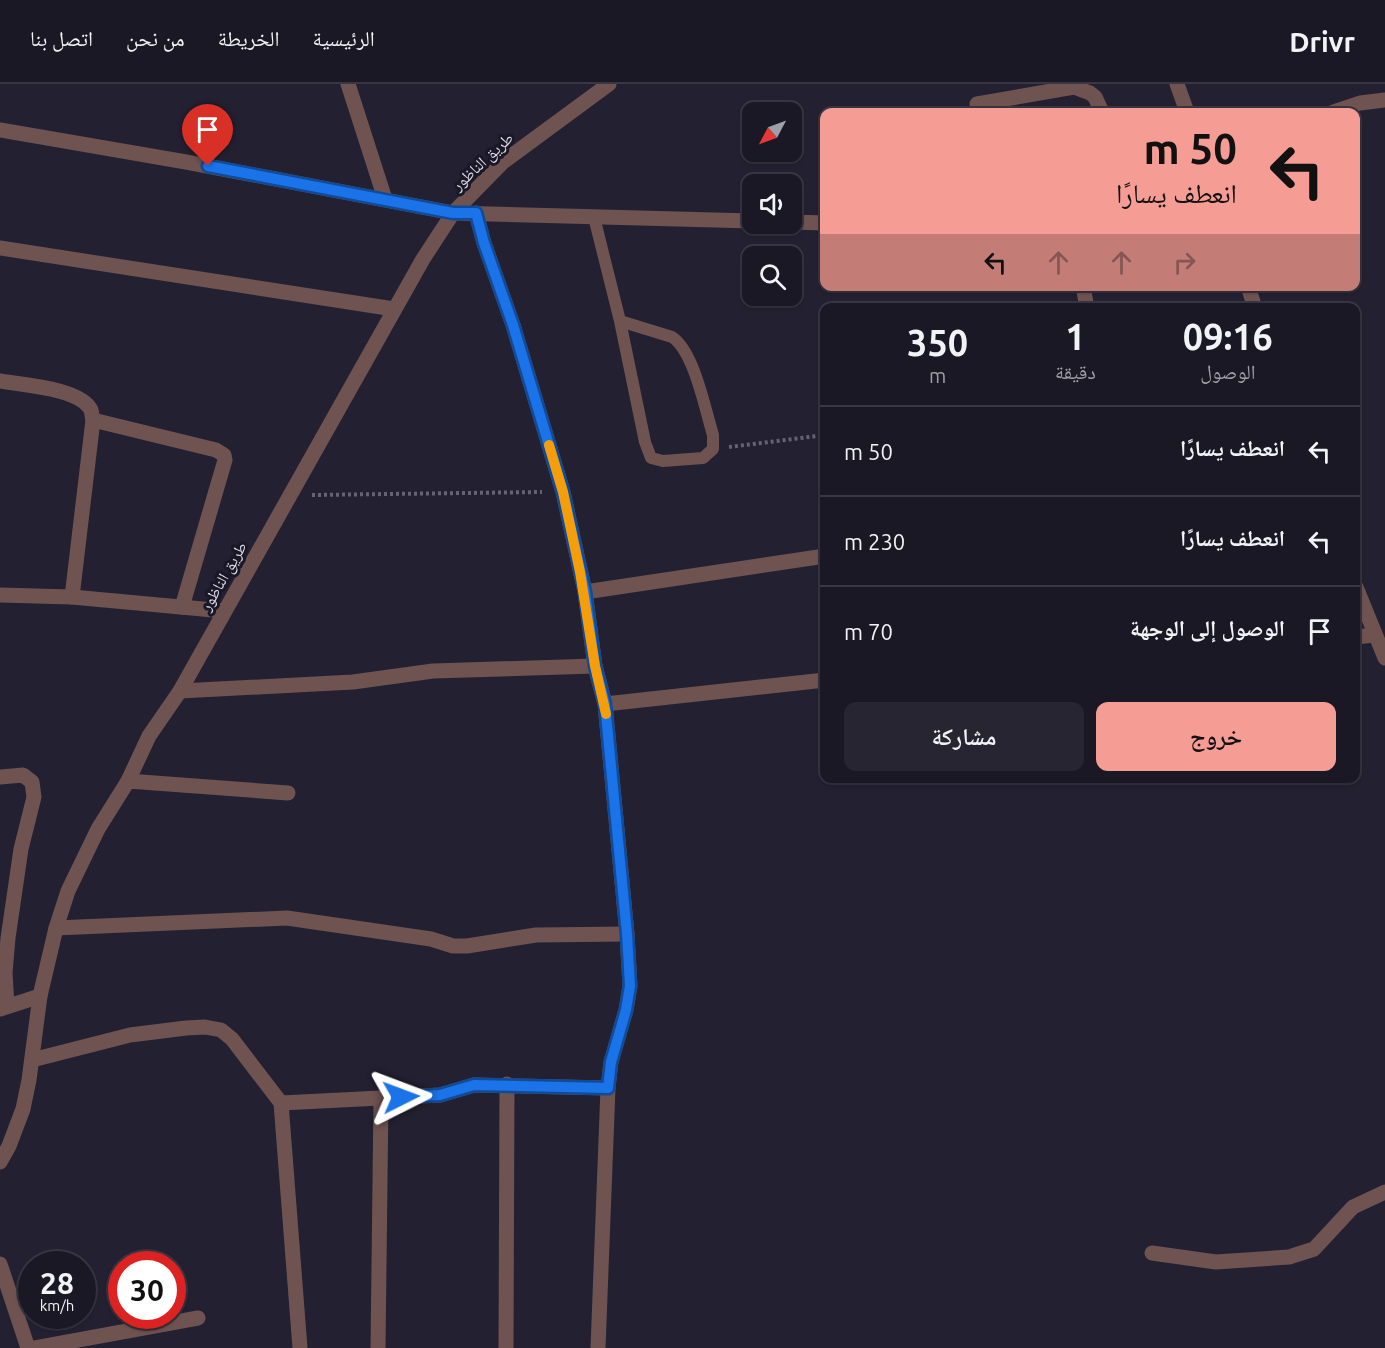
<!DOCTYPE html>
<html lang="ar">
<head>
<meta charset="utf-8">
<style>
  :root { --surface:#1a1825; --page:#272532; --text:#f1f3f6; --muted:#9fa0a7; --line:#383742; --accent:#f59c95 }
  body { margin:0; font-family:Ubuntu,"Noto Naskh Arabic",sans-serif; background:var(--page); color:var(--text); direction:rtl; height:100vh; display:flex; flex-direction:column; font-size:22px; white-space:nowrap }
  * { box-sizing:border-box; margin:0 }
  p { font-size:20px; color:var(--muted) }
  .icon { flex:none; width:33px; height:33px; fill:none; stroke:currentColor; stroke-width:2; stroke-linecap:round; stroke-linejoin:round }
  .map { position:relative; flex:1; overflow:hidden; direction:ltr }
  .panel { position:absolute; left:820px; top:219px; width:540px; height:480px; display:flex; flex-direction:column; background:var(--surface); border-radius:12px; box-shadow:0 2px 4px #0004,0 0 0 2px var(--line); direction:rtl }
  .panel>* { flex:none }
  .hud { position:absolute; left:820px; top:24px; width:540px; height:183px; border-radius:12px; box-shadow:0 2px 4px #0004,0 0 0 2px var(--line); direction:rtl; background:#f59c95; color:#111; overflow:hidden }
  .needle { width:39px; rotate:229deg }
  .controls { position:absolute; left:742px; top:18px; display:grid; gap:12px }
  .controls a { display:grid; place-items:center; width:60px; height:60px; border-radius:12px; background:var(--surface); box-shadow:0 2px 4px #0004,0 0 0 2px var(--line); font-size:30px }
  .speed { position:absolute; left:18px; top:1167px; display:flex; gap:12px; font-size:30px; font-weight:700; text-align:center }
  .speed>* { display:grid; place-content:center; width:78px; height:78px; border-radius:50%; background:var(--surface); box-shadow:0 2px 4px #0004,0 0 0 2px var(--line); line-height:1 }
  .speed small { font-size:15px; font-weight:400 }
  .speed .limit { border:9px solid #d22; background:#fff; color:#111 }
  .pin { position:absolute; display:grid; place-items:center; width:51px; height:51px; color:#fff; margin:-62px -26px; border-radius:50% 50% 50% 0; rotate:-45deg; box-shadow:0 0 6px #0007 }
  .pin .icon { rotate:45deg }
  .me { position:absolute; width:66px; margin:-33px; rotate:87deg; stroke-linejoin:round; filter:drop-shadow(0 0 4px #0008) }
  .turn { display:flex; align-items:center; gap:21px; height:126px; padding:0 24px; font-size:27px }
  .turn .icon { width:78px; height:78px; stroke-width:2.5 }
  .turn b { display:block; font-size:42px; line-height:51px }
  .lanes { display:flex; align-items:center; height:57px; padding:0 24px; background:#0003; justify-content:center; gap:30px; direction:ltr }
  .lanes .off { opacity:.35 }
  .eta { display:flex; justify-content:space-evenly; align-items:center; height:102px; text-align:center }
  .eta b { font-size:36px; font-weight:600; line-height:42px }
  .action { display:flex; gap:12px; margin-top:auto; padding:12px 24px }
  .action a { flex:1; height:69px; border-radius:12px; background:var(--accent); color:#111; font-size:24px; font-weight:600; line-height:69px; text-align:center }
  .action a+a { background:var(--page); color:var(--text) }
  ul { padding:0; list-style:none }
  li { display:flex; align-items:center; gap:18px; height:90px; padding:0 24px; border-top:2px solid var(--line) }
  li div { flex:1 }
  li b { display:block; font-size:22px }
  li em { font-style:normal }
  header { display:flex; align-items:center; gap:36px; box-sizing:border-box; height:84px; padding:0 30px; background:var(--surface); border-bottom:2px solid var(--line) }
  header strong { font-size:28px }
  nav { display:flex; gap:33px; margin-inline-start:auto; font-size:21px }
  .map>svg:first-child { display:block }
</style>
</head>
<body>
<header>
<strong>Drivr</strong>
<nav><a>الرئيسية</a><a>الخريطة</a><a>من نحن</a><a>اتصل بنا</a></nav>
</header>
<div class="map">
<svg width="1385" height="1264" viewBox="0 0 1385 1264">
  <rect width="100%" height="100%" fill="#232031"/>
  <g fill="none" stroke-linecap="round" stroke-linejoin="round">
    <g stroke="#656372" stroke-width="4" stroke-dasharray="3 3" stroke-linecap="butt">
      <polyline points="729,363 825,351"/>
      <polyline points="312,411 542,408"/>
    </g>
    <path stroke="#6e5351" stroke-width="12" d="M 594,133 L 620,237 L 645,358 L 651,374 L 663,377 L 703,374 L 713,365 L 713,351 C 705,325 694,267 672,253 L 620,237"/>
    <g stroke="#6e5351" stroke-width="15">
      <polyline points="348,0 385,115"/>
      <polyline points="1177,0 1187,28"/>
      <polyline points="977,20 1074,3 1090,9 1095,13 1102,28"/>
      <polyline points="1333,28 1360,19 1385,16"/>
      <polyline points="453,129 753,137"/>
      <polyline points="476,129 484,159 513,241 563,408 585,508 595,582 605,620 627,850 630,902 626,926 611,978 608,1004 598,1264"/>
      <polyline points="792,138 825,139"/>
      <polyline points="0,164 394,225"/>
      <polyline points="1083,202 1087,224"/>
      <polyline points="1248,202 1255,224"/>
      <path d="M 0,297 C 22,301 80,304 91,326 C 92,329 92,333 93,336 L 72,513"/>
      <polyline points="93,336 216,366 224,371 225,376 182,523"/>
      <polyline points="1356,503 1385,574"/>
      <polyline points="585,508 825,472"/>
      <polyline points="0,511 72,513 224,527"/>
      <polyline points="1356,553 1374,551"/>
      <polyline points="180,607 353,598 433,587 595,582"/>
      <polyline points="605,620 825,596"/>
      <polyline points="0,693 23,691 32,698 34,713 21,765 8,854 5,889 7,922"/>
      <polyline points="128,697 288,709"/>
      <polyline points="56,844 287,834 431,855 453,862 467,862 536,851 627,850"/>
      <polyline points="0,925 40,912"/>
      <polyline points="32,976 130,951 186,944 205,943 221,946 232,955 281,1019 300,1264"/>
      <polyline points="281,1019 440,1011 474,1001 608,1004"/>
      <polyline points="1152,1169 1216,1178 1289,1173 1314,1165 1353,1123 1385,1108"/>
      <polyline points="0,1180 28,1264"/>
      <polyline points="35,1264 198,1234"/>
      <polyline points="378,1264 381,1014"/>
      <polyline points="506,1264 507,1000"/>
    </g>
    <g stroke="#6e5351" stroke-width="15">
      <polyline points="0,46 186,78 453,129"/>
      <polyline points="0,1078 9,1062 23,1025 29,996 40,912 56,844 68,807 98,745 128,697 149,652 180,607 423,175 453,129 503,78 609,0"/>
    </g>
  </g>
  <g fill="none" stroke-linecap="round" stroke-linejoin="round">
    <defs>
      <polyline id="route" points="208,82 453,129 476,129 484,159 513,241 563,408 585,508 595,582 605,620 627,850 630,902 626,926 611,978 608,1004 474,1001 440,1011 401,1013"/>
    </defs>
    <use href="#route" stroke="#114b97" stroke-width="15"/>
    <use href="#route" stroke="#1a73e8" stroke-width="10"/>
    <polyline stroke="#f59e0b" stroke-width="10" points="549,361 563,408 580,488 595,582 606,630"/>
  </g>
  <g text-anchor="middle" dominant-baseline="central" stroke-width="6" stroke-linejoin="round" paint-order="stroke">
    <g font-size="16" fill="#dcdbe6" stroke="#1a1727">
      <text transform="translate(482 77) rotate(-43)">طريق الناظور</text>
      <text transform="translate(223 492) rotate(-60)">طريق الناظور</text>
    </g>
  </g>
</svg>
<div class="controls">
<a><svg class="needle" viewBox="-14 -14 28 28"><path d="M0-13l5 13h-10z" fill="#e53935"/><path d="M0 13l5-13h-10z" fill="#9fa0a7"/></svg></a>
<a><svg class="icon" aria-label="sound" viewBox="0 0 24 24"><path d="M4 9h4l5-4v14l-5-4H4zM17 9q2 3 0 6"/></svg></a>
<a><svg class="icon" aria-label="search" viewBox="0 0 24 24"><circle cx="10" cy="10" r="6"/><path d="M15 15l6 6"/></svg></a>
</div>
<div class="speed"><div>28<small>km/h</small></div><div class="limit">30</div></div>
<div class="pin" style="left:208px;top:82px;background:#d93025"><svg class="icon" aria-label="arrive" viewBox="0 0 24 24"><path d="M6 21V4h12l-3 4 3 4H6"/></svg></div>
<svg class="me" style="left:401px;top:1013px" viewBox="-20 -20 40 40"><path d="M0-17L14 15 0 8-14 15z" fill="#1a73e8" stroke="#fff" stroke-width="4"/></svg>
<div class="hud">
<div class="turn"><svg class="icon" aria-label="left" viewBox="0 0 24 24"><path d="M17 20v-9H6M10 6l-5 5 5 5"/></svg><div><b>50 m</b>انعطف يسارًا</div></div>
<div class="lanes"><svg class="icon" aria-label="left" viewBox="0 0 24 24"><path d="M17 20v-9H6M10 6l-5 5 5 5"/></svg><svg class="icon off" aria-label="ahead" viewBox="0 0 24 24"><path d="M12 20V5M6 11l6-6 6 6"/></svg><svg class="icon off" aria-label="ahead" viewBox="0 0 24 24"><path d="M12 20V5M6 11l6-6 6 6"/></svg><svg class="icon off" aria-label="right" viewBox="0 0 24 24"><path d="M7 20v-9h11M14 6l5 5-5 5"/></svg></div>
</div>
<section class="panel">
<div class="eta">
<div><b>09:16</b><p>الوصول</p></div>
<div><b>1</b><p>دقيقة</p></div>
<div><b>350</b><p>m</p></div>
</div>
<ul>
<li><svg class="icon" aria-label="left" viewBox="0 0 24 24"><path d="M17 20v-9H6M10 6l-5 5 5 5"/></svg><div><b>انعطف يسارًا</b></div><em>50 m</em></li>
<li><svg class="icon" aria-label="left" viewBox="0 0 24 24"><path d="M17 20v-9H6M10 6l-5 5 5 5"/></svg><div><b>انعطف يسارًا</b></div><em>230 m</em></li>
<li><svg class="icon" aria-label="arrive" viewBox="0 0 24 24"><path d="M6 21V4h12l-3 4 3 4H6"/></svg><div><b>الوصول إلى الوجهة</b></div><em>70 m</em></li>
</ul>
<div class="action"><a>خروج</a><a>مشاركة</a></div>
</section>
</div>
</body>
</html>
